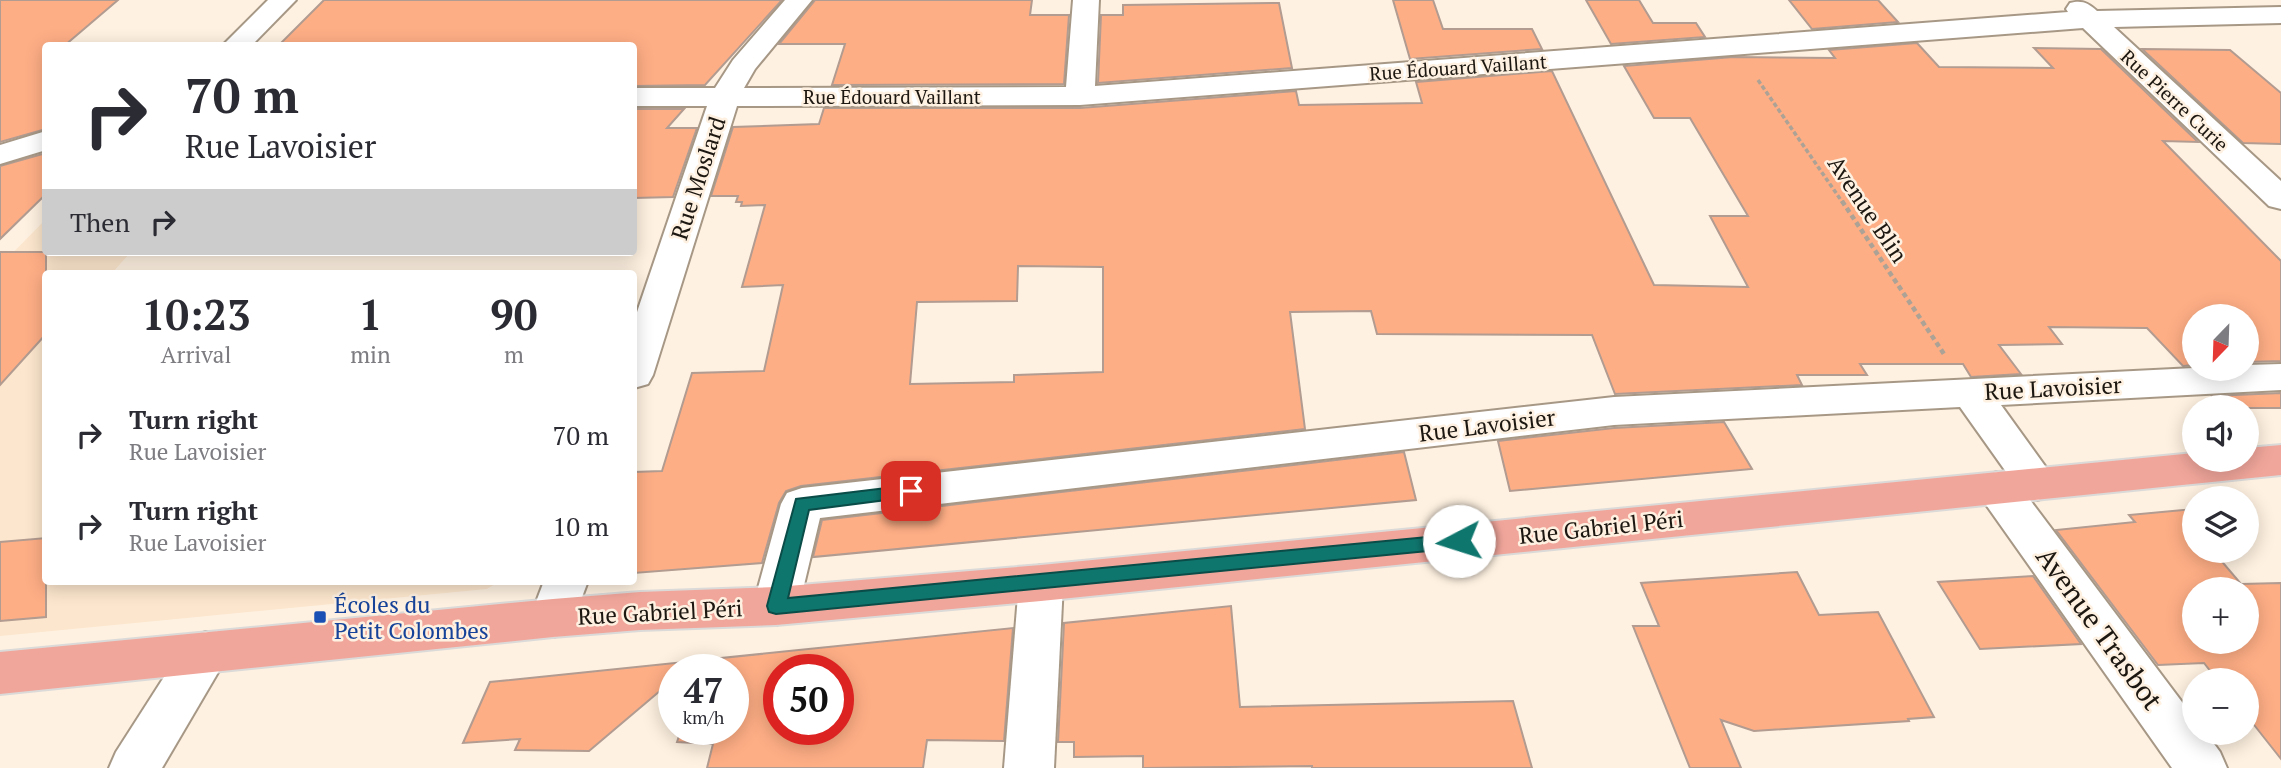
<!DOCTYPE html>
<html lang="en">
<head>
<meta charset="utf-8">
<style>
  :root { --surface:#fff; --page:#f7f7f7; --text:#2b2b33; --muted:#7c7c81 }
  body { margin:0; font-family:"PT Serif",serif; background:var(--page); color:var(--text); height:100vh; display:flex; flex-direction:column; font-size:26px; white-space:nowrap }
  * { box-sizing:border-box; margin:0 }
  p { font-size:23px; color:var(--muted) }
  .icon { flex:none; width:38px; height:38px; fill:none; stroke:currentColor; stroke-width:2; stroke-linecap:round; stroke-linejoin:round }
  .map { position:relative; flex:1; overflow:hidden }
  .side { position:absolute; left:42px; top:270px; width:595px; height:315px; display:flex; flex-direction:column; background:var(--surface); border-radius:7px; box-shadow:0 4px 18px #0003 }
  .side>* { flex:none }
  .hud { position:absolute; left:42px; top:42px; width:595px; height:214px; border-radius:7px; box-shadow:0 4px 18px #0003; background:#fff; color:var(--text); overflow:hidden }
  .needle { width:46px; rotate:203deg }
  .controls { position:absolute; left:2182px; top:304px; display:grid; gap:14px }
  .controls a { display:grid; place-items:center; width:77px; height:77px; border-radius:50%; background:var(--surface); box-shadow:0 4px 18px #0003; font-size:35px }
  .speed { position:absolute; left:658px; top:654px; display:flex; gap:14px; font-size:35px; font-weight:700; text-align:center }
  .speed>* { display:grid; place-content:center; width:91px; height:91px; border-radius:50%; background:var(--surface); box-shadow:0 4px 18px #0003; line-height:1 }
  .speed small { font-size:18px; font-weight:400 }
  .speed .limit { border:10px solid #d22; background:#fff; color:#111 }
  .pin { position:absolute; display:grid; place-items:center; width:60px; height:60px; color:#fff; margin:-30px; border-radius:14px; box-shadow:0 4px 10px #0006 }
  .me { position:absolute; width:77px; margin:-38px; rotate:265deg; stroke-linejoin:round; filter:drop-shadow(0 0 5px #0008) }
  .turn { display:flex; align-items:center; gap:24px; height:147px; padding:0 28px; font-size:32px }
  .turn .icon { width:91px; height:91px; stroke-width:2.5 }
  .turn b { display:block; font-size:49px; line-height:60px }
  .then { display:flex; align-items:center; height:66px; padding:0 28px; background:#0003; gap:14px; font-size:26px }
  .eta { display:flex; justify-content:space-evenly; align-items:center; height:119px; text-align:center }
  .eta b { font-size:42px; font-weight:700; line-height:49px }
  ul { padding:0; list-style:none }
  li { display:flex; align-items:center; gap:21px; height:91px; padding:0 28px }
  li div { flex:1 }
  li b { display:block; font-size:26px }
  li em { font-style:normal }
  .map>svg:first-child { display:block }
</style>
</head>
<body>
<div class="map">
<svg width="2281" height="768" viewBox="0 0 2281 768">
  <rect width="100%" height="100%" fill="#fef1e1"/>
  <polygon fill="#fce6cd" points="45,220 46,252 131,252 112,273 46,273 46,581 500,581 487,589 0,636 0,266"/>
  <g fill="#feae85" stroke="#b29b90" stroke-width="2" fill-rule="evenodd">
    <polygon points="0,0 118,0 64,46 46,46 46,129 0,142"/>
    <polygon points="324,0 782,0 705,85 634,86 634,46 280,44"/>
    <polygon points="815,0 1032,0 1030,15 1069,15 1064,84 832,85 845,44 779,44"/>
    <polygon points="1393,0 1433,0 1443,29 1532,29 1542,49 1410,59"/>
    <polygon points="1586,0 1639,0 1653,23 1696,23 1705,37 1611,44"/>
    <polygon points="1789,0 1878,0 1898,22 1812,29"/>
    <polygon points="1279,3 1292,68 1098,83 1101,15 1123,15 1123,5"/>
    <path d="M 1917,43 L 1939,67 L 2053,68 L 2034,48 L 2101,49 L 2198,142 L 2163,141 L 2281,261 L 2281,361 L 2247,362 L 2247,317 L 2194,317 L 2194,365 L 2183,366 L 2147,328 L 2049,327 L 2062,344 L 1999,345 L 2021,374 L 1971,377 L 1963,364 L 1860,364 L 1867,375 L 1797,375 L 1802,385 L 1615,394 L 1592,335 L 1377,334 L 1371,311 L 1290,312 L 1305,429 L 801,486 L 786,491 L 779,503 L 762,563 L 634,573 L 634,472 L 662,471 L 692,373 L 764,371 L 783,285 L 742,287 L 765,205 L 741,206 L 742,202 L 736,202 L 738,196 L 711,196 L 733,127 L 819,124 L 824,108 L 1080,108 L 1296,91 L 1299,105 L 1422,103 L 1416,82 L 1552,71 L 1654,285 L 1748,287 L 1710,216 L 1748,216 L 1690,118 L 1654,118 L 1624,66 L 1733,57 L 1835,58 L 1829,50 ZM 1018,266 L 1103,267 L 1103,372 L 1014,375 L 1014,382 L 910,384 L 917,302 L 1017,301 Z"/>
    <polygon points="2142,49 2230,50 2281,93 2281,144 2243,143"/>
    <polygon points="634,109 684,109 667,128 697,128 673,197 634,198"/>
    <polygon points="46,153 46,194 0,239 0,166"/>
    <polygon points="0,252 46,252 46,334 0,385"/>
    <polygon points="2281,393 2281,408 2223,408 2212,396"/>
    <polygon points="1724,422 1752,469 1510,491 1498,441 1614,428"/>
    <polygon points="1404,452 1416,500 813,557 822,520"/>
    <path d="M 2194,509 L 2194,551 L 2213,551 L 2241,584 L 2281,583 L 2281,759 L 2247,716 L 2247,681 L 2218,681 L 2204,663 L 2158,665 L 2056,530 L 2135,522 L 2129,515 ZM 2194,590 L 2247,590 L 2247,642 L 2194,642 Z"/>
    <polygon points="46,538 46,617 0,621 0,542"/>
    <polygon points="1797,572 1819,615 1878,612 1934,717 1908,719 1909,721 1754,731 1721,720 1741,768 1690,768 1633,626 1659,626 1641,583"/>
    <polygon points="2033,576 2081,644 1980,649 1938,582"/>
    <polygon points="1231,606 1240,707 1513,701 1532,768 1312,768 1312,766 1143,768 1143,756 1074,757 1074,742 1058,742 1064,623"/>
    <path d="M 1013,628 L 1004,741 L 927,740 L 923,768 L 707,768 L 713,744 L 677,742 L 681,730 L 733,730 L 733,670 L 699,670 L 702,660 ZM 779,670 L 838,670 L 838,730 L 779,730 Z"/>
    <polygon points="694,661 684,670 674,670 674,679 589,751 515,750 520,739 463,743 490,682"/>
  </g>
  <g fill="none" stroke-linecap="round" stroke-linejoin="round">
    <defs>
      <g id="minor">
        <polygon points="268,0 296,0 251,46 222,46"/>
        <path d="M 785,0 L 812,0 L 755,69 L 744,88 L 1066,87 L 1073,0 L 1099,0 L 1095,86 L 2068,12 L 2066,9 L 2070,3 C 2082,0 2088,3 2097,11 L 2281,7 L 2281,23 L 2114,27 L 2281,181 L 2281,209 L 2269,206 L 2083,28 L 1080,105 L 737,106 L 653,375 L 648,384 L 634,388 L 634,321 L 707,106 L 634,106 L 634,88 L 715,88 L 733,60 Z"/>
        <polygon points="46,131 46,150 0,164 0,145"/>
        <polygon points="2281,364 2281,390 2001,405 2058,484 2052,495 2037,500 2027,496 2194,718 2194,733 2206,733 2220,752 2227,768 2172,768 1982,499 1976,488 1982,477 1997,472 2009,476 1960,407 1614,425 820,518 799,606 792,619 776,625 760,619 753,606 781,504 787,493 802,488 1614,397 2194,368 2247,369 2247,365"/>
        <polygon points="1041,565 1057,570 1063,583 1054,768 1004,768 1019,583 1025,570"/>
        <polygon points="544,581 588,581 569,632 553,637 537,632 530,618"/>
        <polygon points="206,632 223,638 230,652 162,768 109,768 116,752 189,638"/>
      </g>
      <polygon id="major" points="2281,445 2281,475 1041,601 776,625 640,630 553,637 0,694 0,652 553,599 640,592 776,587 1041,565 2194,453 2194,460 2247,460 2247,448"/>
    </defs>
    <use href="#minor" stroke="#a79886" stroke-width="4"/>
    <use href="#major" stroke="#dbdad9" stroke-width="4"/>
    <polyline stroke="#aca295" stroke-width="3.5" stroke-dasharray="4.5 2.5" stroke-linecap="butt" points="1758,80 1843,203"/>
    <polyline stroke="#aca295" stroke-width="4.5" stroke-dasharray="5 3.5" stroke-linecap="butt" points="1842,201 1944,354"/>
    <use href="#minor" fill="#fff" fill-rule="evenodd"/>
    <use href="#major" fill="#f1a69b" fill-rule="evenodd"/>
  </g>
  <polygon fill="#0f766e" stroke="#0a4d48" stroke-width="2" points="911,485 917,487 919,491 917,496 809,510 788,598 1459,534 1466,536 1468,541 1466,546 1459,548 776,614 769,612 767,606 796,499"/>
  <rect fill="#1a4fb4" stroke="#fef1e1" stroke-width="2.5" x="313" y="610" width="14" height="14" rx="3.5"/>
  <g text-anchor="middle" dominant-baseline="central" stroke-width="5" stroke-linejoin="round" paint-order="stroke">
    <g font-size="19" fill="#1d1711" stroke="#fef1e1">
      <text transform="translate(1458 67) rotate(-4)">Rue Édouard Vaillant</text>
      <text x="892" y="96">Rue Édouard Vaillant</text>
      <text transform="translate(2175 100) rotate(43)">Rue Pierre Curie</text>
    </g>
    <g font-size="23" fill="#1d1711" stroke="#fef1e1">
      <text transform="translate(698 178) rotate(-72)">Rue Moslard</text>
      <text transform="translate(1868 209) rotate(56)">Avenue Blin</text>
      <text transform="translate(2053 388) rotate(-3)">Rue Lavoisier</text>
      <text transform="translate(1487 425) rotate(-7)">Rue Lavoisier</text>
      <text transform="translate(1601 527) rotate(-6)">Rue Gabriel Péri</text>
      <text transform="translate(660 612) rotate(-3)">Rue Gabriel Péri</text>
    </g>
    <g font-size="23" fill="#164399" stroke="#fef1e1" text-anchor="start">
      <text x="334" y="604">Écoles du<tspan x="334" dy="26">Petit Colombes</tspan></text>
    </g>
    <g font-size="28" fill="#1d1711" stroke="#fef1e1">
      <text transform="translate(2100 628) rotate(54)">Avenue Trasbot</text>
    </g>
  </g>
</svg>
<div class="controls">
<a><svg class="needle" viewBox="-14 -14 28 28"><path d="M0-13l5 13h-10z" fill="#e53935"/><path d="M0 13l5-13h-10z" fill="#7c7c81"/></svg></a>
<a><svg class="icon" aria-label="sound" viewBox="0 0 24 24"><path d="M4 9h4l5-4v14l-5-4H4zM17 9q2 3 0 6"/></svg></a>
<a><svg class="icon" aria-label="layers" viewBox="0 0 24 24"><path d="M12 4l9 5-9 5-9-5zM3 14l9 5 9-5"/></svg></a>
<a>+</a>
<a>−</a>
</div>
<div class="speed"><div>47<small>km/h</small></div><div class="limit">50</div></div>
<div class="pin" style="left:911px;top:491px;background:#d93025"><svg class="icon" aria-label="arrive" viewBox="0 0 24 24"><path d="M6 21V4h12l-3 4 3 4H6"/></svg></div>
<svg class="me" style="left:1459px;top:541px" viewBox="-20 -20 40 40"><circle r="19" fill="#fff"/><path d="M0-13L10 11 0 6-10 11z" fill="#0f766e"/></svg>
<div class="hud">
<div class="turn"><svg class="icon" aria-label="right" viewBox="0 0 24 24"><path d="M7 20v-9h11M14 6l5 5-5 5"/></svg><div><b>70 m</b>Rue Lavoisier</div></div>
<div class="then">Then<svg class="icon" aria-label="right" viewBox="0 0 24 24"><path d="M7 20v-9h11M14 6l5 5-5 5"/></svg></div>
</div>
<section class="side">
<div class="eta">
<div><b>10:23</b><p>Arrival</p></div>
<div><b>1</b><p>min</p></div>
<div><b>90</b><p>m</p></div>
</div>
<ul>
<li><svg class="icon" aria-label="right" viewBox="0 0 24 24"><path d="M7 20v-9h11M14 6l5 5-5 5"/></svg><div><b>Turn right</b><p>Rue Lavoisier</p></div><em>70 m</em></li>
<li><svg class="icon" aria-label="right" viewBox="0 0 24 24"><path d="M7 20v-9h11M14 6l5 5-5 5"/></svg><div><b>Turn right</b><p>Rue Lavoisier</p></div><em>10 m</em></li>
</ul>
</section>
</div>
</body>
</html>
